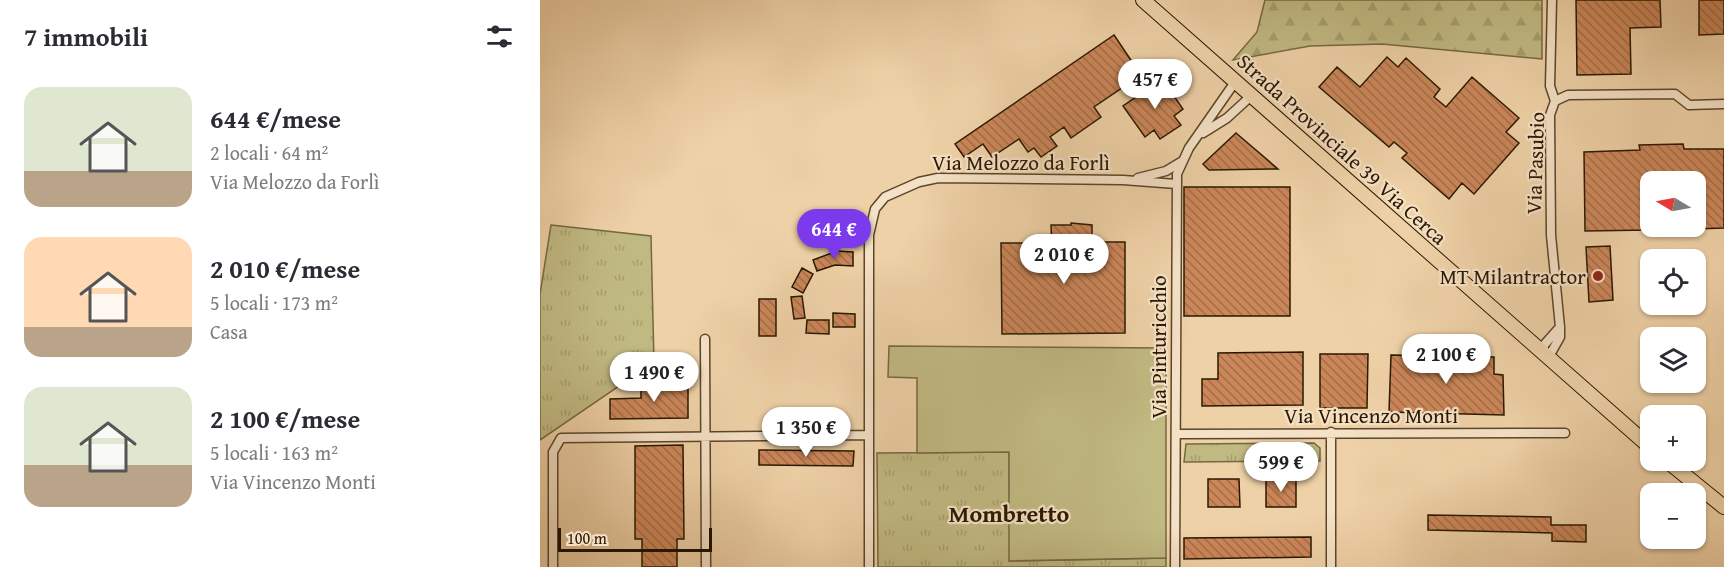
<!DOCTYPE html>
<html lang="it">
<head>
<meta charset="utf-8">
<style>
	:root { --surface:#fff; --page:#f7f7f7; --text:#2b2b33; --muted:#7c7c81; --accent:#7c3aed }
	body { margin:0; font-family:"Gentium Book Plus",serif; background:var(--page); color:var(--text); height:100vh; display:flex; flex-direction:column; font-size:22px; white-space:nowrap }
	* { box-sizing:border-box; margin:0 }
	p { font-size:20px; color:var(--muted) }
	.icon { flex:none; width:33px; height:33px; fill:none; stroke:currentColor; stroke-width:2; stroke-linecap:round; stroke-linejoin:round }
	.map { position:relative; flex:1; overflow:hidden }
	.sheet { display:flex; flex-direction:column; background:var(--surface); width:540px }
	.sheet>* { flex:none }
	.needle { width:39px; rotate:280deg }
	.buttons { position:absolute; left:1100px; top:171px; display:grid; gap:12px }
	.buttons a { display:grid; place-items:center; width:66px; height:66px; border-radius:12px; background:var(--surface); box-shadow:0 2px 4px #0004; font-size:30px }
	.scale { position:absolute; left:18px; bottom:15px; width:154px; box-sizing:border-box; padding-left:6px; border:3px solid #2a1801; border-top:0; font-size:16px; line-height:21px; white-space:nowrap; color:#2a1801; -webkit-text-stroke:4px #f5e1c6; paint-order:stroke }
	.price { position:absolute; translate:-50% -51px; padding:0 14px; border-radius:21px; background:#fff; color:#222; font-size:20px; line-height:39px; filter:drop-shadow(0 2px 3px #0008) }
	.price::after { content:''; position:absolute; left:50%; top:36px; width:18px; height:14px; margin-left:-9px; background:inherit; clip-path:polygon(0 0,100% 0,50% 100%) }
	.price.selected { background:var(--accent); color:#fff }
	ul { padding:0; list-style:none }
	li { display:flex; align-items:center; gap:18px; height:150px; padding:0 24px }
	li span { display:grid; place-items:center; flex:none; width:168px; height:120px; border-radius:18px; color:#555 }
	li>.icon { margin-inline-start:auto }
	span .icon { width:72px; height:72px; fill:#fffc; stroke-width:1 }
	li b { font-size:26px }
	h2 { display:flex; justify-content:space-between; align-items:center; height:72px; padding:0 24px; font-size:26px }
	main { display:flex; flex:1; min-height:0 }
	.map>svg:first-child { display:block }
</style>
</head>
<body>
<main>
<section class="sheet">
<h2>7 immobili<svg class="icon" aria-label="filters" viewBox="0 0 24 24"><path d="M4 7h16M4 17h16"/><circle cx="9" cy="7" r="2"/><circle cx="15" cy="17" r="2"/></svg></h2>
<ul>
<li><span style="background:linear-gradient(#dfe7d0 70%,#b9a48a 0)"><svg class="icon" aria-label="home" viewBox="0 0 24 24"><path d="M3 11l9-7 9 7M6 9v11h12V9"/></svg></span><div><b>644 €/mese</b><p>2 locali · 64 m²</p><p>Via Melozzo da Forlì</p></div></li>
<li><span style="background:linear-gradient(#ffd9b3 75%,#b9a48a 0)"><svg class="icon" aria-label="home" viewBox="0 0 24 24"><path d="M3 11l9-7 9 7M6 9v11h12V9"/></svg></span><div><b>2 010 €/mese</b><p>5 locali · 173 m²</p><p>Casa</p></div></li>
<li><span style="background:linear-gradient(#dfe7d0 65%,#b9a48a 0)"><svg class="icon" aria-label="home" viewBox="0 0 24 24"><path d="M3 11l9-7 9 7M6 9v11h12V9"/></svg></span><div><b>2 100 €/mese</b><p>5 locali · 163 m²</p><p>Via Vincenzo Monti</p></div></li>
</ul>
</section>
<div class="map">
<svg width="1184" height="567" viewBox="0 0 1184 567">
	<defs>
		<pattern id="grass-tufts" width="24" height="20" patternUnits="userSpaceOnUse" patternTransform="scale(1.5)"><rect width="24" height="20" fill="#c1b982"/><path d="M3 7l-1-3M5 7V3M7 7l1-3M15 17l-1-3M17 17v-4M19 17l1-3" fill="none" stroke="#a69e6e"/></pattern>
		<pattern id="forest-firs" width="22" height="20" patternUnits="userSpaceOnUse" patternTransform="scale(1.5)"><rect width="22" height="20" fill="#c1b982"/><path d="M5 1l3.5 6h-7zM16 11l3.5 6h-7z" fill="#a69e6e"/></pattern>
		<pattern id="building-back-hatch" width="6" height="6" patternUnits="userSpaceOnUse" patternTransform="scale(1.5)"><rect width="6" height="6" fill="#cb8659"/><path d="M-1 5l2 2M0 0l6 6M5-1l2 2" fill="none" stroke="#a56d47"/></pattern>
	</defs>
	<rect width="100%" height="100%" fill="#efd1a7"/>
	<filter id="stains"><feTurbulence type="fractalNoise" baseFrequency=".00333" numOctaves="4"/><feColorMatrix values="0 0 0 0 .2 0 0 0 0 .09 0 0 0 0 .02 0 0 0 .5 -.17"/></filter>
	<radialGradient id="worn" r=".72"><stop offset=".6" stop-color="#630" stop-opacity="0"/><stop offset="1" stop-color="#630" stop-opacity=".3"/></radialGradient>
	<path fill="url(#grass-tufts)" stroke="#766842" stroke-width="1.5" d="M 11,225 L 111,236 L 114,362 L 0,440 L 0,294 Z
		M 774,443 L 780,448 L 780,461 L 644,462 L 646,444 Z
		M 469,452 L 470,561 L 626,558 L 626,567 L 338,567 L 337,453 Z"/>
	<path fill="url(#forest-firs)" stroke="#766842" stroke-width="1.5" d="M 725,0 L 1002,0 L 1002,59 L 842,44 L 770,46 L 693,60 L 717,32 Z"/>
	<path fill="#c1b982" stroke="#766842" stroke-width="1.5" d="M 349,346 L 626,348 L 626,558 L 469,561 L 469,452 L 377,453 L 377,378 L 348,377 Z"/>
	<path fill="url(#building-back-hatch)" stroke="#2a1801" stroke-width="1.5" d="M 1036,0 L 1120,0 L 1121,27 L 1090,28 L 1091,74 L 1037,75 Z
		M 1159,0 L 1184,0 L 1184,34 L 1159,35 Z
		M 574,35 L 601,75 L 554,107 L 561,117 L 531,138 L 524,127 L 510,137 L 517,146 L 501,157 L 494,148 L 488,152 L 479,139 L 452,157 L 443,144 L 424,157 L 415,144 Z
		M 847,57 L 858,67 L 866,58 L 900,89 L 894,97 L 906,107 L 932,77 L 979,118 L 966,132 L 979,143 L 934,194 L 922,183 L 909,199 L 862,158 L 867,153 L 854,142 L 849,147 L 779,87 L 797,67 L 820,87 Z
		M 622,79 L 643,109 L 634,116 L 641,125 L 620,139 L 614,130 L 605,137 L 583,106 Z
		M 696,133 L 738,169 L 669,170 L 663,164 Z
		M 1143,144 L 1144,149 L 1184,149 L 1184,228 L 1155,229 L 1155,182 L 1110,182 L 1110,230 L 1045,231 L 1044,152 L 1100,150 L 1099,145 Z
		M 644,187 L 750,187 L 750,316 L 644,316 Z
		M 531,223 L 552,225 L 552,242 L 585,242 L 585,333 L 462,334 L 461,243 L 494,243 L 495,252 L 512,252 L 511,225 L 531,225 Z
		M 1070,246 L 1073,300 L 1049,302 L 1046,247 Z
		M 297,251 L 313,252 L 313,266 L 295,265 L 277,271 L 273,260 Z
		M 262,268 L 273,274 L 263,293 L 252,287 Z
		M 262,296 L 265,318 L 254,319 L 251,297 Z
		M 219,299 L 236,299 L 236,336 L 219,336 Z
		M 293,313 L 315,314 L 315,327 L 293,327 Z
		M 267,320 L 289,320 L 289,334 L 266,333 Z
		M 763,352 L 763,405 L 662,406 L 662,379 L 678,379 L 678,353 Z
		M 780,354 L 828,354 L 827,408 L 780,408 Z
		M 851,355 L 954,357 L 954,374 L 963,375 L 964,415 L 849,412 Z
		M 101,384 L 148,384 L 148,418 L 70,419 L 70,399 L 101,398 Z
		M 143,445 L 144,539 L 137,539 L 137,567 L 102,567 L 102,539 L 95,539 L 95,446 Z
		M 219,450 L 314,451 L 313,466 L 219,465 Z
		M 668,479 L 699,479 L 700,507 L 668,507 Z
		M 726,479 L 756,479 L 756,507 L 726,507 Z
		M 888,515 L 1011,517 L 1011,525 L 1046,525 L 1046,542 L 1012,541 L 1012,533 L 888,530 Z
		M 771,537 L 771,557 L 644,559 L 644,538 Z"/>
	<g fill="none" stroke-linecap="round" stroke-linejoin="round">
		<defs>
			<path id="street" d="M 1012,0 L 1010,86 L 1015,101
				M 663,133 L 687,118 L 711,96
				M 598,178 L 626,171 L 641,162
				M 1020,327 L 1004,345 L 1003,355 L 1011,353 L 1020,337 L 1020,327 L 1011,235 L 1010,115 L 1015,101 L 1028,95 L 1135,94 L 1149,105 L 1184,104
				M 165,339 L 166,567
				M 791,432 L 791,567
				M 637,434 L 1025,433
				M 13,567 L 13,452 L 21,438 L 329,435
				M 329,567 L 329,235 L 335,209 L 345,197 L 379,182 L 398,178 L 583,180 L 636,184
				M 635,567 L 637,174 L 649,148 L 695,82"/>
			<path id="primary" d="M 603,0 L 1110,447
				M 1126,460 L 1184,507"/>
		</defs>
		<use href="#street" stroke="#5b462a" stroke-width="11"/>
		<use href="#primary" stroke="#2a1801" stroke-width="16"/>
		<use href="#street" stroke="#f5e1c6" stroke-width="8"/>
		<use href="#primary" stroke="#efd1a7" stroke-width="14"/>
	</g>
	<circle fill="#8f2418" stroke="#f5e1c6" stroke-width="2" cx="1058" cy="276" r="6"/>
	<g text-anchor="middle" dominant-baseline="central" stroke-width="4.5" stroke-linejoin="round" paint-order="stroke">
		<g font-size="21" fill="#2a1801" stroke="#f5e1c6">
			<text transform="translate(802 149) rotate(42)">Strada Provinciale 39 Via Cerca</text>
			<text x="481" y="162">Via Melozzo da Forlì</text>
			<text transform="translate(995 163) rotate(-88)">Via Pasubio</text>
			<text transform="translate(618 347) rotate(-90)">Via Pinturicchio</text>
			<text x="831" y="415">Via Vincenzo Monti</text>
		</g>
		<g font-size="21" fill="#2a1801" stroke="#f5e1c6" text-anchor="end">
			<text x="1046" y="276">MT Milantractor</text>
		</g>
		<g font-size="24" font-weight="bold" fill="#2a1801" stroke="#f5e1c6">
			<text x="469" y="513">Mombretto</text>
		</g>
	</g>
	<rect width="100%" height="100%" filter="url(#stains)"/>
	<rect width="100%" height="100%" fill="url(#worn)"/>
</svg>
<div class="buttons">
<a><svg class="needle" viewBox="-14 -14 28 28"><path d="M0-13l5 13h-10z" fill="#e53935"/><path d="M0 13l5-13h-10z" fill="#7c7c81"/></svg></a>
<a><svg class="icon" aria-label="locate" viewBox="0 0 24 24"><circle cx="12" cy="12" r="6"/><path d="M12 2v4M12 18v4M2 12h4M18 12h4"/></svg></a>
<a><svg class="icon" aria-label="layers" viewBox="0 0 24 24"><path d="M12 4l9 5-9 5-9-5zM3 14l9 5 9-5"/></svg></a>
<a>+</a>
<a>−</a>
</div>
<div class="scale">100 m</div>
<b class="price" style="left:615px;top:110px">457 €</b>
<b class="price selected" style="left:294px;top:260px">644 €</b>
<b class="price" style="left:524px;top:285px">2 010 €</b>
<b class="price" style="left:906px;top:385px">2 100 €</b>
<b class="price" style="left:114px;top:403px">1 490 €</b>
<b class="price" style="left:266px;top:458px">1 350 €</b>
<b class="price" style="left:741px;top:493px">599 €</b>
</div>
</main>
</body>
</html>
